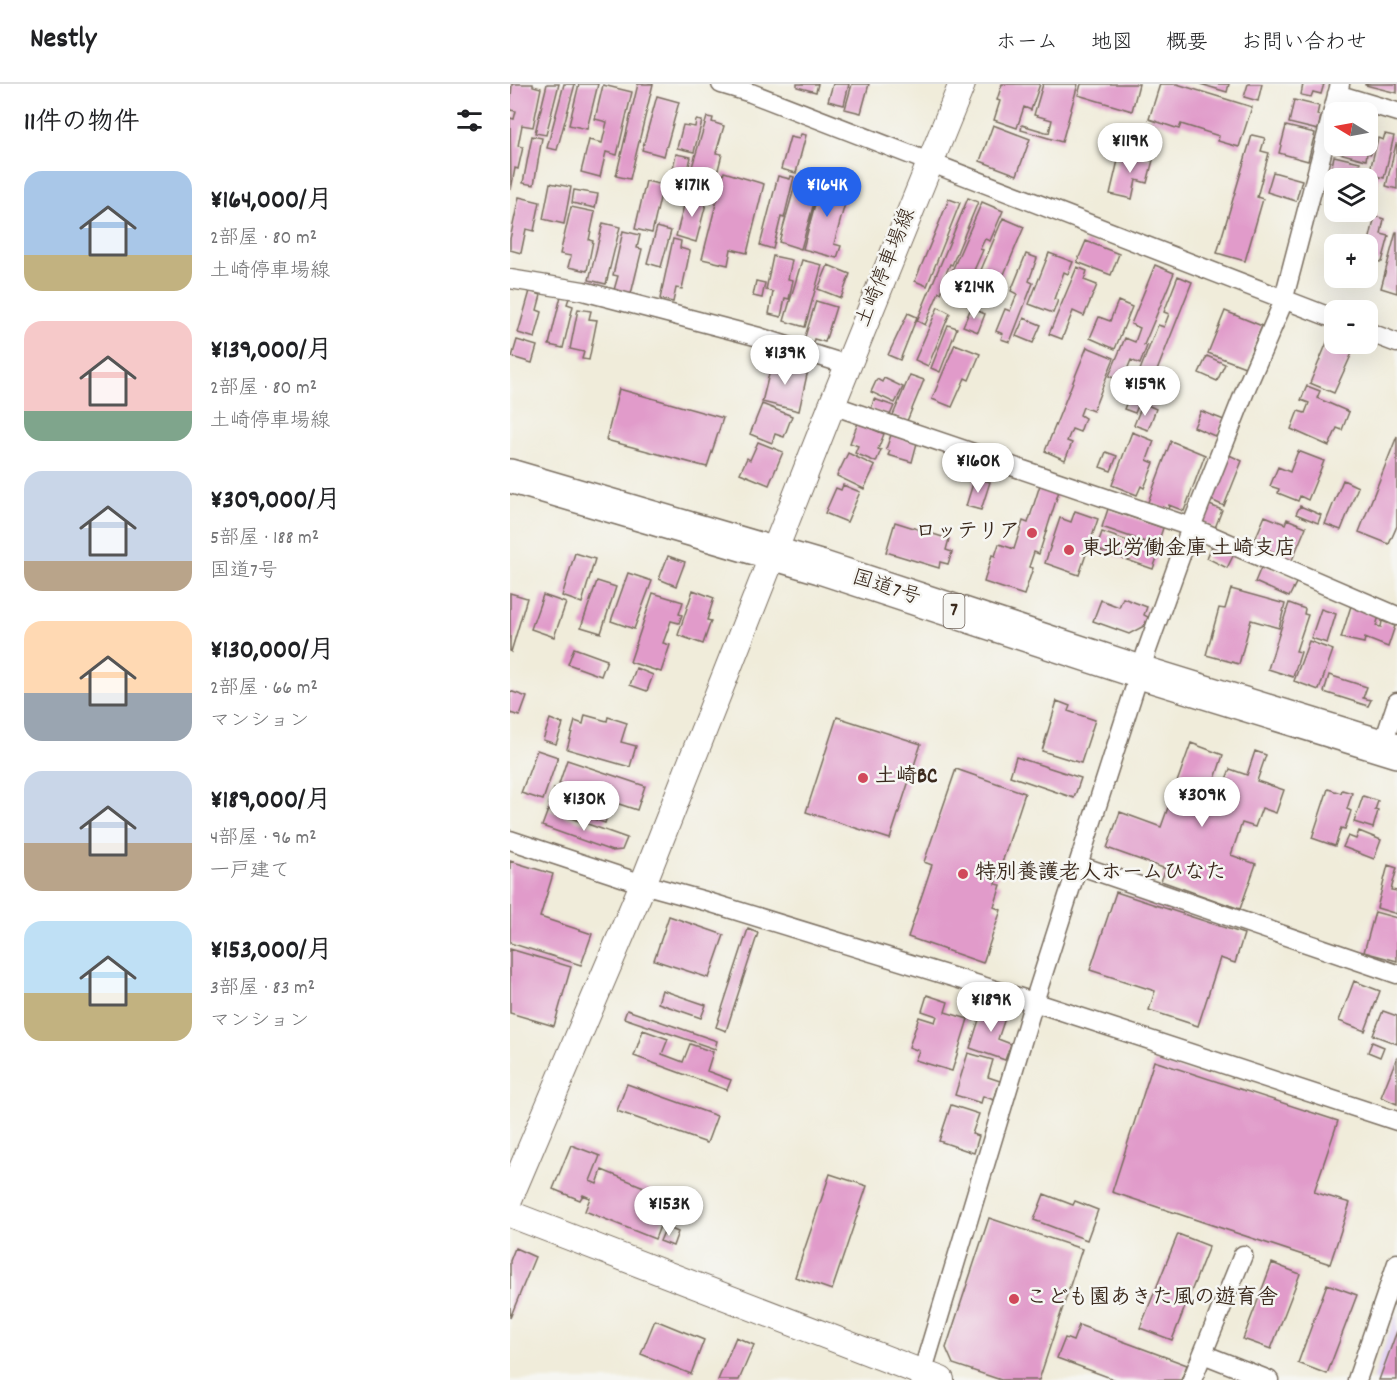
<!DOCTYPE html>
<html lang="ja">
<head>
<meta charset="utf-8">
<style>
	:root { --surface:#fff; --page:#f6f6f6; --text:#202124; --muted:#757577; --line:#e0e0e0; --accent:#2563eb }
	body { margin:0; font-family:Dekko,"Klee One",sans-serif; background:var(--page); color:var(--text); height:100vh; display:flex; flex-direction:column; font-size:22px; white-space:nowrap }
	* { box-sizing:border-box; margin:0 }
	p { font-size:20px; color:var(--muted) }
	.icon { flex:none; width:33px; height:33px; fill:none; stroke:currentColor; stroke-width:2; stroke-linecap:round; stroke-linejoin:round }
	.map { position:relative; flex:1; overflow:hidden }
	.drawer { display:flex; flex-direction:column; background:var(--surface); width:510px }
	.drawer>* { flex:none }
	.needle { width:39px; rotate:280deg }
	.buttons { position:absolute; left:814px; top:18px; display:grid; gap:12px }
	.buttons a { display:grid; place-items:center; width:54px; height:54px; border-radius:12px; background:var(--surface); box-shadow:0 6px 24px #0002; font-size:30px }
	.price { position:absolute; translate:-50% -51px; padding:0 14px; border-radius:21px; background:#fff; color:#222; font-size:20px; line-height:39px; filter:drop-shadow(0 2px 3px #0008) }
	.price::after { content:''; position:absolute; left:50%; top:36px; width:18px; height:14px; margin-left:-9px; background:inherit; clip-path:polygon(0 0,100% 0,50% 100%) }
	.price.on { background:var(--accent); color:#fff }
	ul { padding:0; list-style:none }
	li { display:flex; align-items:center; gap:18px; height:150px; padding:0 24px }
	li span { display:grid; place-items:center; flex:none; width:168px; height:120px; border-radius:18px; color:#555 }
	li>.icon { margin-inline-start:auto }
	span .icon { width:72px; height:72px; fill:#fffc; stroke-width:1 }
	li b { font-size:26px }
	h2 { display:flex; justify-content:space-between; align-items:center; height:72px; padding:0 24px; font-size:26px }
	header { display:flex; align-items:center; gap:36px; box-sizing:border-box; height:84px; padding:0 30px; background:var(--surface); border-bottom:2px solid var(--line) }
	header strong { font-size:28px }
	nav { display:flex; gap:33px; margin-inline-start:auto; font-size:21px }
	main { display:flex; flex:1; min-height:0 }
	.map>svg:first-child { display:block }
</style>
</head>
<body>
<header>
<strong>Nestly</strong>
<nav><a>ホーム</a><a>地図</a><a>概要</a><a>お問い合わせ</a></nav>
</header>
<main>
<section class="drawer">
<h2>11件の物件<svg class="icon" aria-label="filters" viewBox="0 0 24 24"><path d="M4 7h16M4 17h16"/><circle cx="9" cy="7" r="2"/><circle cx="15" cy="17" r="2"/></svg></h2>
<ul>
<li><span style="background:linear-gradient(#a9c7e8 70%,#c2b280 0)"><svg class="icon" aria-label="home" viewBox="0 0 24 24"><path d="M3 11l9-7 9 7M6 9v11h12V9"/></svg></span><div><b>¥164,000/月</b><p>2部屋 · 80 m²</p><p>土崎停車場線</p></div></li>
<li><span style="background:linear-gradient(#f6c9c9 75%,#7fa58c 0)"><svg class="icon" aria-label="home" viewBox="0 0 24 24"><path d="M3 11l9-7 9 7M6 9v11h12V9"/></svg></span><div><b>¥139,000/月</b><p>2部屋 · 80 m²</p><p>土崎停車場線</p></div></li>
<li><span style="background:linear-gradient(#c9d6e8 75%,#b9a48a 0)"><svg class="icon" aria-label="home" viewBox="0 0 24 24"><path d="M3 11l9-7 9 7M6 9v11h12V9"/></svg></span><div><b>¥309,000/月</b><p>5部屋 · 188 m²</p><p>国道7号</p></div></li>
<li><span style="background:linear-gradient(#ffd9b3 60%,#9aa5b1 0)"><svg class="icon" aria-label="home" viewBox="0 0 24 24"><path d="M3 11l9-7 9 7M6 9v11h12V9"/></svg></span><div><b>¥130,000/月</b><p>2部屋 · 66 m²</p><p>マンション</p></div></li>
<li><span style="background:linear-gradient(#c9d6e8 60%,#b9a48a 0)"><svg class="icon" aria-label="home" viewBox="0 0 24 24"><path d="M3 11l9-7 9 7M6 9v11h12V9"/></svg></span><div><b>¥189,000/月</b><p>4部屋 · 96 m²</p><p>一戸建て</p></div></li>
<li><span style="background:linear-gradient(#bfe0f5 60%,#c2b280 0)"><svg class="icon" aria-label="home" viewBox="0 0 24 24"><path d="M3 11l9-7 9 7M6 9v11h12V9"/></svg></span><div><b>¥153,000/月</b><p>3部屋 · 83 m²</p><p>マンション</p></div></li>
</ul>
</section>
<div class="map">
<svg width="887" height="1296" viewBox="0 0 887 1296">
	<rect width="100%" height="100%" fill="#f6f6f2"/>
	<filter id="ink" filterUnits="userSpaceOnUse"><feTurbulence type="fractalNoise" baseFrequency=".0167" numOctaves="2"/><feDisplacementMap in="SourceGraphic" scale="12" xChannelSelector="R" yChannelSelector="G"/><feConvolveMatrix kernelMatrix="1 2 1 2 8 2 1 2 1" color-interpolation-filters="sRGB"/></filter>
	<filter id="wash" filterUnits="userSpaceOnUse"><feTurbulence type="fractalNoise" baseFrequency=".008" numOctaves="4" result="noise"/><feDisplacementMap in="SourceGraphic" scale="24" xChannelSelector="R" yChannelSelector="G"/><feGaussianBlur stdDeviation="1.35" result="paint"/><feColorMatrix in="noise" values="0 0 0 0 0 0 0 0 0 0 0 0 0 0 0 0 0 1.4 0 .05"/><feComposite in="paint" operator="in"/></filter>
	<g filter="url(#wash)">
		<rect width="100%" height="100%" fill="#f0ecda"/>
		<path fill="#e2d4f3" d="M 887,1227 L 887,1296 L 863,1296 Z"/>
		<g id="blocks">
			<path fill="#e19bca" d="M 2,0 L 23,0 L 23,2 L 31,4 L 23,43 L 12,41 L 8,62 L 13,63 L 8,85 L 5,84 L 1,106 L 0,34 L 4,35 L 6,27 L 0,26 Z
				M 37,0 L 49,0 L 36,51 L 25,49 Z
				M 54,0 L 65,0 L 47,66 L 37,64 Z
				M 69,0 L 88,0 L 77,45 L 59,41 Z
				M 128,0 L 143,0 L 120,95 L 106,92 Z
				M 287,0 L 308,0 L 306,8 L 287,3 Z
				M 323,0 L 339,0 L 334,21 L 318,17 Z
				M 342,0 L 359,0 L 351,29 L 335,25 Z
				M 492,0 L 530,0 L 521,26 L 514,23 L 507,44 L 484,36 L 490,17 L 487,16 Z
				M 533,0 L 568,0 L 552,58 L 511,46 L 512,41 L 539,49 L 542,36 L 524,31 Z
				M 571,0 L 629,0 L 622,27 L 568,11 Z
				M 650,0 L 667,0 L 742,23 L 729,63 L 708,57 L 709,52 L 671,40 L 669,45 L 639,35 Z
				M 690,0 L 719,0 L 717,8 Z
				M 738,0 L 752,0 L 748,17 L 734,13 Z
				M 793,0 L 814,0 L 811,10 L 803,8 L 801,13 L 791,11 Z
				M 855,0 L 887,0 L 887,9 L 855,1 Z
				M 93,1 L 122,8 L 107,71 L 96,68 L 90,93 L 71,88 L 79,56 L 92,59 L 97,38 L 85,35 Z
				M 147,12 L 169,18 L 154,72 L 132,66 Z
				M 784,16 L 809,22 L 807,31 L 811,32 L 808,46 L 779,39 Z
				M 197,33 L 203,34 L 202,38 L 214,42 L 206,69 L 212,70 L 208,86 L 202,85 L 194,112 L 175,106 Z
				M 186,36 L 192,37 L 184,68 L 167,64 L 173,41 L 185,43 Z
				M 483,41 L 520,55 L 507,91 L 470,77 Z
				M 776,42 L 805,49 L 798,77 L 769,69 Z
				M 291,50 L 296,51 L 286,89 L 271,85 L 280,53 L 289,55 Z
				M 875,50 L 884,52 L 874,94 L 859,90 L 868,54 L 873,56 Z
				M 742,51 L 755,54 L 751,67 L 759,69 L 747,113 L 753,115 L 735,177 L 707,169 Z
				M 22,52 L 32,54 L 24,101 L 13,99 Z
				M 858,54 L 865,56 L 861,70 L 857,69 L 856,76 L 825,68 L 826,62 L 858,62 Z
				M 615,57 L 626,59 L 624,68 L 613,65 Z
				M 886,60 L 887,60 L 887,105 L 876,102 Z
				M 610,68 L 643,76 L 637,99 L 626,96 L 622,115 L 600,110 Z
				M 166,70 L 181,73 L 170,121 L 160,119 L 165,94 L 161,93 Z
				M 824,72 L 850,78 L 846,94 L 820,92 Z
				M 214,88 L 254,100 L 237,169 L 221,165 L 218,181 L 192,175 Z
				M 763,88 L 792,96 L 786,117 L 757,108 Z
				M 268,92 L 280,95 L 281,92 L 284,93 L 274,134 L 271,133 L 263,165 L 250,161 Z
				M 856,92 L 869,94 L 867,106 L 858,104 L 858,94 L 855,94 Z
				M 312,94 L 340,101 L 324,160 L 331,162 L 327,174 L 293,165 Z
				M 136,97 L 153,101 L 142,149 L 125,145 Z
				M 40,99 L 61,103 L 54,140 L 33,135 Z
				M 285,101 L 307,108 L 291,165 L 269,158 Z
				M 64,106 L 88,110 L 85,124 L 62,119 Z
				M 177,110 L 197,116 L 186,158 L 166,152 Z
				M 9,113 L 30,118 L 24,147 L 16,145 L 11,169 L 0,166 L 0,155 Z
				M 458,114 L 468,118 L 442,181 L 440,180 L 435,192 L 437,193 L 431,209 L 429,208 L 415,241 L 407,237 Z
				M 439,115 L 450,119 L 417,202 L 405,197 Z
				M 472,118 L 493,127 L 480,157 L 475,155 L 470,165 L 473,166 L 462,191 L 468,194 L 463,204 L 438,196 Z
				M 61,123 L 85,128 L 79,156 L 83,157 L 77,187 L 58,183 L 61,172 L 50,170 Z
				M 865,132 L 874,135 L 871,150 L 879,152 L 872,178 L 858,177 L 858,162 Z
				M 493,134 L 514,143 L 492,195 L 471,186 Z
				M 93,139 L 110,143 L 96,200 L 79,196 Z
				M 147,143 L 161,147 L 151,183 L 137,179 Z
				M 113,147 L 130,151 L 127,164 L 132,165 L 121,210 L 104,206 L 108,192 L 103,191 Z
				M 886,148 L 887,148 L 887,209 L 871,204 Z
				M 163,155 L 171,157 L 170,164 L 180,167 L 172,205 L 166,204 L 163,218 L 150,215 Z
				M 576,157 L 609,170 L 601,191 L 567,178 Z
				M 539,169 L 563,178 L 558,190 L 554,188 L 544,215 L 548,216 L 543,229 L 519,220 Z
				M 516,170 L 527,174 L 519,197 L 523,199 L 500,258 L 491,255 L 493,250 L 486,247 L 495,225 L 500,227 L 507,210 L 501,207 Z
				M 263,172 L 282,176 L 278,195 L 283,196 L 279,215 L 275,214 L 271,233 L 259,230 L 263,208 L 256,206 Z
				M 292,176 L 312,181 L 295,243 L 274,237 Z
				M 318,181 L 340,190 L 331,214 L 308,205 Z
				M 645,181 L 664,189 L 634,261 L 637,262 L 630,280 L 621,276 L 612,298 L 599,292 L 615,254 L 625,258 L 630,244 L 621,240 Z
				M 567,183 L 577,187 L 574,196 L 587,201 L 574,232 L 563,227 L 552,255 L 539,250 Z
				M 668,192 L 682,198 L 637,312 L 622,306 L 648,241 L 654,243 L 659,230 L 654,228 Z
				M 246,197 L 255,199 L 252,214 L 243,212 Z
				M 20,207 L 31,211 L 27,226 L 32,228 L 25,254 L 8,249 Z
				M 51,212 L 59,214 L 57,220 L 63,222 L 53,264 L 39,261 Z
				M 306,217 L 326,223 L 315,258 L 304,255 L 303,259 L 294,256 Z
				M 608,217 L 622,223 L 605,265 L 580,254 L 589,233 L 600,237 Z
				M 428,223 L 440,229 L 418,282 L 405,276 Z
				M 461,224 L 475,230 L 468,248 L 453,242 Z
				M 68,225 L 81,227 L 79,235 L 87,236 L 79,276 L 72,275 L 74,268 L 60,265 Z
				M 715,227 L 752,242 L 735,283 L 698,269 Z
				M 398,229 L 407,233 L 390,276 L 378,271 Z
				M 514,234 L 531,241 L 523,259 L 506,252 Z
				M 438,241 L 447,244 L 430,288 L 421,284 Z
				M 7,256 L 27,262 L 22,279 L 2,273 Z
				M 818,256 L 843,267 L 824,309 L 800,299 Z
				M 445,260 L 470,270 L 459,296 L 455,294 L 442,323 L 422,315 Z
				M 577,263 L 604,274 L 583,327 L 573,323 L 570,331 L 575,334 L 570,348 L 562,345 L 557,357 L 562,359 L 555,376 L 535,367 Z
				M 697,272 L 715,280 L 707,297 L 689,289 Z
				M 262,278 L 298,286 L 289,327 L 252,318 Z
				M 400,291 L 414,296 L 397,337 L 383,331 Z
				M 374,294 L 393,303 L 385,319 L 361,308 L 367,295 L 372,298 Z
				M 797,302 L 810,307 L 807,314 L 839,328 L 832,346 L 827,344 L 819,362 L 781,345 L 788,327 L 795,329 L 799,319 L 791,316 Z
				M 109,305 L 213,334 L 197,383 L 96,356 Z
				M 619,313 L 630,317 L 625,329 L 614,325 Z
				M 364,315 L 384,322 L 380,331 L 361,326 Z
				M 633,319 L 646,325 L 638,346 L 624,341 Z
				M 252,320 L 282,332 L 274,353 L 265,350 L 262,359 L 240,350 Z
				M 691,327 L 714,336 L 707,353 L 684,343 Z
				M 348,339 L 374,350 L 368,365 L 371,366 L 366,378 L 345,369 L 348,362 L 340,359 Z
				M 622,348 L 644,357 L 637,376 L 644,379 L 634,404 L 631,402 L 627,411 L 602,401 Z
				M 381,351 L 407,359 L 402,378 L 378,371 L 380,367 L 376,365 Z
				M 887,352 L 887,442 L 879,460 L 849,448 Z
				M 661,357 L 695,371 L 674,427 L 659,421 L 658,426 L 638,418 Z
				M 248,358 L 273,368 L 259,401 L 230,389 L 237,374 L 240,376 Z
				M 788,367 L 814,377 L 798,416 L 790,412 L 788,417 L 768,409 L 769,405 L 760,402 L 768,383 L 780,388 Z
				M 596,368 L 607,372 L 601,387 L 590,383 Z
				M 338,369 L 365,382 L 354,405 L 327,392 Z
				M 717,370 L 732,377 L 714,422 L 699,415 Z
				M 465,393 L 480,398 L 471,426 L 456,422 Z
				M 833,396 L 848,403 L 831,446 L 815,440 Z
				M 333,401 L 350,408 L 337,438 L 315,429 L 326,404 L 331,406 Z
				M 530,401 L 549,407 L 529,470 L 524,468 L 519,483 L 523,484 L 514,511 L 474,498 L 482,471 L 485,472 L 489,460 L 504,465 L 513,437 L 518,439 Z
				M 697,420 L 712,426 L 705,444 L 690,437 Z
				M 790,422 L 811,431 L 808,439 L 786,430 Z
				M 598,425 L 653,444 L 647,462 L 592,443 Z
				M 565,427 L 588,435 L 569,491 L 535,479 L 550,434 L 561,438 Z
				M 755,432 L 775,440 L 777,435 L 796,443 L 782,476 L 743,460 Z
				M 385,438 L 439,455 L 436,466 L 442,468 L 438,480 L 430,478 L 429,484 L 376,468 Z
				M 592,448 L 649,468 L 643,485 L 586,465 Z
				M 703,460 L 724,470 L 717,484 L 697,474 Z
				M 65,469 L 85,475 L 72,519 L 52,512 Z
				M 158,472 L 175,478 L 166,502 L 149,495 Z
				M 752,481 L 787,497 L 779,513 L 745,498 Z
				M 118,489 L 142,497 L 124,545 L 101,537 Z
				M 87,497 L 106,503 L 91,549 L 71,543 Z
				M 721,505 L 775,520 L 769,544 L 741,536 L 729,580 L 696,571 L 709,524 L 715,525 Z
				M 183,506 L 204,514 L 197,536 L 201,537 L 193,560 L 168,551 Z
				M 0,509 L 17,514 L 1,568 L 0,567 Z
				M 143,509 L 173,518 L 169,530 L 172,531 L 169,539 L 161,537 L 153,559 L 160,561 L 151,588 L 120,578 Z
				M 33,511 L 56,519 L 44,553 L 21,545 Z
				M 613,514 L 637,523 L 634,531 L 638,533 L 634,542 L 619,550 L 583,537 L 591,516 L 609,523 Z
				M 779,519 L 795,525 L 794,530 L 798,531 L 786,567 L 791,568 L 783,593 L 758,585 Z
				M 841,522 L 857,526 L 856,529 L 869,532 L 866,542 L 871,543 L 872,537 L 885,542 L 878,563 L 855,554 L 854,559 L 831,554 Z
				M 811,525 L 826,530 L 817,559 L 801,554 Z
				M 799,557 L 823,566 L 809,606 L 784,597 Z
				M 64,564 L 97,576 L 91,592 L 58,580 Z
				M 126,584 L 143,591 L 137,607 L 120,601 Z
				M 819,591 L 857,603 L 853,614 L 861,616 L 858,622 L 814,608 Z
				M 0,607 L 17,613 L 10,632 L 0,629 Z
				M 547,617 L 560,622 L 558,627 L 585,636 L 571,679 L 532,667 Z
				M 75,631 L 97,637 L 98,633 L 117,639 L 111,658 L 126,662 L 120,683 L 57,665 L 65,637 L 73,640 Z
				M 327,633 L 411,660 L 380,755 L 296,728 Z
				M 40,635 L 53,640 L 46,660 L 33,656 Z
				M 681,659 L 713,671 L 705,695 L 715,698 L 720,685 L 737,691 L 745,667 L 756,671 L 747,697 L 774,706 L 766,729 L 752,724 L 745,743 L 732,739 L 721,771 L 746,780 L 730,825 L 651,797 L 656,785 L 597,764 L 610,728 L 651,743 Z
				M 27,666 L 48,673 L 33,716 L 11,709 Z
				M 506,673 L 571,694 L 564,714 L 500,692 Z
				M 57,676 L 135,702 L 127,726 L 49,700 Z
				M 446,685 L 515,709 L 485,800 L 491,801 L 484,823 L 491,826 L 473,879 L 398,853 L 422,781 L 414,778 Z
				M 44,705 L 100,723 L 95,739 L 39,720 Z
				M 818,705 L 831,709 L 832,706 L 842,709 L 837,725 L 841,727 L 835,745 L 831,744 L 825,762 L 802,754 Z
				M 853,712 L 868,717 L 865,726 L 868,727 L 863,744 L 844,738 Z
				M 38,726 L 117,754 L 112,766 L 102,767 L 32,742 Z
				M 849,747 L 871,756 L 864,775 L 833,763 L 838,752 L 846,755 Z
				M 0,777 L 43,790 L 30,833 L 82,850 L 71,881 L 0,859 Z
				M 878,781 L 887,784 L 881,806 L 887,807 L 887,830 L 867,824 Z
				M 606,808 L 734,850 L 725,879 L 710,874 L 688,942 L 639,926 L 645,907 L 580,886 Z
				M 865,828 L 887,834 L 887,877 L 854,868 Z
				M 159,832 L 214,851 L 199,894 L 144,876 Z
				M 238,845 L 248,849 L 216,947 L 206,943 Z
				M 0,865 L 61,883 L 44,942 L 0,929 Z
				M 844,897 L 870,907 L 855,947 L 829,937 Z
				M 152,906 L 196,921 L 191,934 L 148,919 Z
				M 417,911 L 438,918 L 435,928 L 458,935 L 442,987 L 405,976 L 409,967 L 399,963 L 409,933 L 425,938 L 427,932 L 412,927 Z
				M 474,920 L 497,928 L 488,955 L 501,960 L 495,976 L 460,964 Z
				M 117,926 L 207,957 L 205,965 L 114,934 Z
				M 873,927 L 887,932 L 887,960 L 863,951 Z
				M 133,946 L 158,955 L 152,970 L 173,978 L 180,960 L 203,968 L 197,987 L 221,996 L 217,1006 L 124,972 Z
				M 862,958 L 874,963 L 870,973 L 858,968 Z
				M 458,969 L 483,976 L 478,993 L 490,997 L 484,1016 L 473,1012 L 471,1019 L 445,1011 Z
				M 887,973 L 887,1020 L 871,1013 Z
				M 644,977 L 828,1037 L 804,1108 L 840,1119 L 820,1180 L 602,1108 Z
				M 117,1000 L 207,1032 L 197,1059 L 107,1027 Z
				M 441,1021 L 469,1030 L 462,1050 L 469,1052 L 464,1069 L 429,1057 Z
				M 61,1061 L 90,1072 L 80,1097 L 87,1100 L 92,1086 L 161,1114 L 145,1155 L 75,1127 L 80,1114 L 73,1111 L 70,1116 L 43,1105 Z
				M 320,1090 L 357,1102 L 322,1206 L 285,1193 Z
				M 534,1110 L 563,1121 L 565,1117 L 588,1126 L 577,1156 L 524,1136 Z
				M 479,1134 L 572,1165 L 529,1296 L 491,1296 L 443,1280 L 436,1264 Z
				M 156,1143 L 168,1148 L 163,1162 L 150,1157 Z
				M 668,1150 L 699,1162 L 662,1256 L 630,1244 Z
				M 5,1164 L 25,1173 L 0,1234 L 0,1177 Z
				M 762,1179 L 790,1190 L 761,1265 L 733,1255 Z
				M 817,1200 L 847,1211 L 817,1290 L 788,1279 Z
				M 145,1236 L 194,1256 L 181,1290 L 131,1270 Z
				M 569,1241 L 677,1281 L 671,1296 L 606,1296 L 547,1274 L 555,1254 L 563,1257 Z
				M 887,1247 L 887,1296 L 869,1296 Z
				M 226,1253 L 244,1261 L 229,1296 L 208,1296 Z"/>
		</g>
	</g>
	<g filter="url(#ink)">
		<use href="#blocks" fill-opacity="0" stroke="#7a6e60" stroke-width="1.5"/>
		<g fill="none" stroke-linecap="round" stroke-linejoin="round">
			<defs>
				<path id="street" d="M 211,0 L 241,9 L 825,235
					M 827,10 L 887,28
					M 0,195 L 73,207 L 249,253 L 338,281
					M 858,248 L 887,259
					M 322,321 L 681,443 L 887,532
					M 872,663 L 887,618
					M 0,756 L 133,800 L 195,817 L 524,918 L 887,1037
					M 568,781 L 887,890
					M 693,1270 L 759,1296
					M 410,1296 L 524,918 L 637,566 L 681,443 L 737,302 L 772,221 L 830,0
					M 682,1296 L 733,1171
					M 847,1296 L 887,1179"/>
				<path id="secondary" d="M 0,1113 L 133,800 L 322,321 L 452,0
					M 0,1130 L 431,1296"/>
				<path id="highway" d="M 0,392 L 310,483 L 630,588 L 887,667"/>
			</defs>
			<use href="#street" stroke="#7a6e60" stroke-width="21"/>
			<use href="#secondary" stroke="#7a6e60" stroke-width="28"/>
			<use href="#highway" stroke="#7a6e60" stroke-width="36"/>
			<use href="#street" stroke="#fff" stroke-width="18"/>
			<use href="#secondary" stroke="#fff" stroke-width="26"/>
			<use href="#highway" stroke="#fff" stroke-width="33"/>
		</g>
	</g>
	<g fill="#d1495b" stroke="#f6f6f2" stroke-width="2">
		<circle cx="522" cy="449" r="6"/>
		<circle cx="559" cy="466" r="6"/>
		<circle cx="353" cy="694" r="6"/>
		<circle cx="453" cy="790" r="6"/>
		<circle cx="504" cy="1215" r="6"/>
	</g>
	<g text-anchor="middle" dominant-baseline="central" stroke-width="5" stroke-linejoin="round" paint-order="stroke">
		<rect fill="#f6f6f2" stroke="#73675e" stroke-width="1.5" x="433.5" y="510" width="21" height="34" rx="4.5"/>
		<g font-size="20" font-weight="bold" fill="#3b2a1e">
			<text x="444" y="527">7</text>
		</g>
		<g font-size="21" fill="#3b2a1e" stroke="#f6f6f2">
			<text transform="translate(377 184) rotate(-68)">土崎停車場線</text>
			<text transform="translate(376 505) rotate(18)">国道7号</text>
		</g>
		<g font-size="21" font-weight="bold" fill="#3b2a1e" stroke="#f6f6f2" text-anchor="start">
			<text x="510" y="449" text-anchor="end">ロッテリア</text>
			<text x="571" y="466">東北労働金庫 土崎支店</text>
			<text x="365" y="694">土崎BC</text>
			<text x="465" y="790">特別養護老人ホームひなた</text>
			<text x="516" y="1215">こども園あきた風の遊育舎</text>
		</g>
	</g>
</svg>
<div class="buttons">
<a><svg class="needle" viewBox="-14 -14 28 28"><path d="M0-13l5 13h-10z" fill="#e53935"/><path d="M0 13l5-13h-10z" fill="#757577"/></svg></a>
<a><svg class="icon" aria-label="layers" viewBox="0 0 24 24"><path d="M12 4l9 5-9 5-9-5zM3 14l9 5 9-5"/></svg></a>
<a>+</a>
<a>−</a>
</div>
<b class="price" style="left:620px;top:90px">¥119K</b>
<b class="price" style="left:182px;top:134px">¥171K</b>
<b class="price on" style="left:317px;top:134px">¥164K</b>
<b class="price" style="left:464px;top:236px">¥214K</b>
<b class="price" style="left:275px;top:302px">¥139K</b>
<b class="price" style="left:635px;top:333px">¥159K</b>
<b class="price" style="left:468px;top:410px">¥160K</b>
<b class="price" style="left:692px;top:744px">¥309K</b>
<b class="price" style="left:74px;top:748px">¥130K</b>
<b class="price" style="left:481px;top:949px">¥189K</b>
<b class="price" style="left:159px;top:1153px">¥153K</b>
</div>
</main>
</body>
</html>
